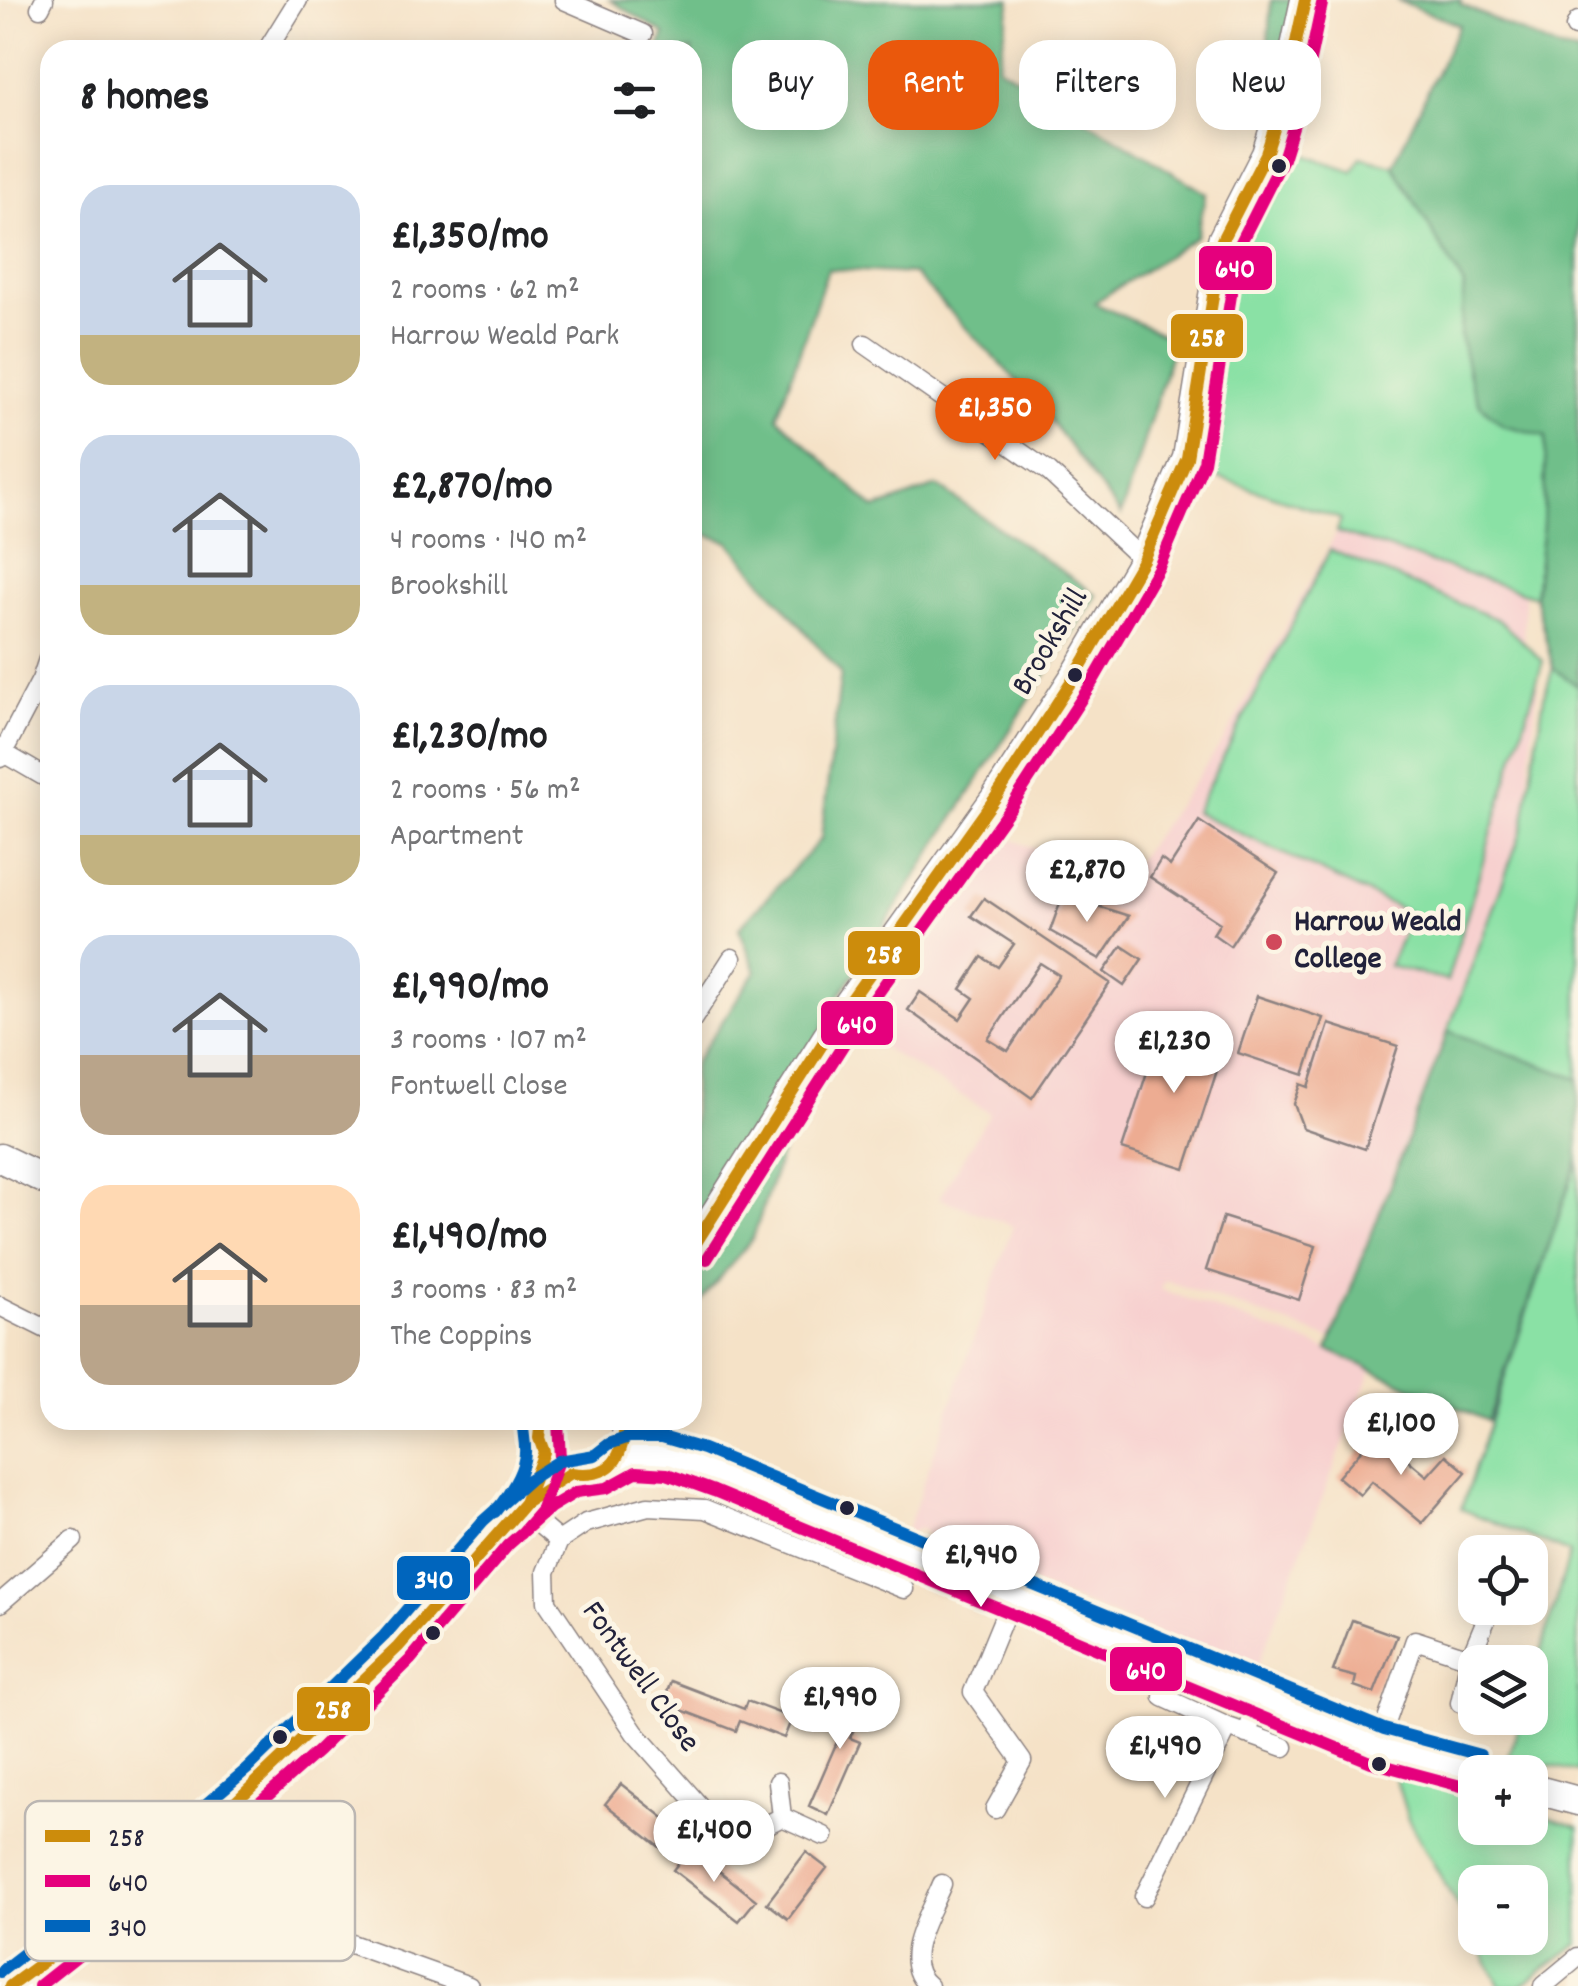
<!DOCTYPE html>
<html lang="en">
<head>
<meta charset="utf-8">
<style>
	:root { --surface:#fff; --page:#f2f2f2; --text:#202124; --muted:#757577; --accent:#ea580c }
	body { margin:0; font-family:Dekko,sans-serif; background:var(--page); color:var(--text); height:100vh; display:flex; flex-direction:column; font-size:38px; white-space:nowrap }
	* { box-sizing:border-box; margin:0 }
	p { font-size:32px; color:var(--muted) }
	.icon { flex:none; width:55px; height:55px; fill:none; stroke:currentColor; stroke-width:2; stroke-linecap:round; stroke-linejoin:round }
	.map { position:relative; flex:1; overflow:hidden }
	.side { position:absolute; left:40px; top:40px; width:662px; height:1390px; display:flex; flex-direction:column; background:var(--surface); border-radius:30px; box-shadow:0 5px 25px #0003 }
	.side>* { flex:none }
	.hud { position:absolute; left:732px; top:40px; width:695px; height:90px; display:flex; gap:20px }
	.tools { position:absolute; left:1458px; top:1535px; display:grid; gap:20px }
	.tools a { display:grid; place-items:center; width:90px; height:90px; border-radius:20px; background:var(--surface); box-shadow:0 5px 25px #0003; font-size:50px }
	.price { position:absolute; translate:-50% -85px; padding:0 22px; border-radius:35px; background:#fff; color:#222; font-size:32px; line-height:65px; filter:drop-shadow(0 2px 5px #0008) }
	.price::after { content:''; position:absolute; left:50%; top:60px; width:30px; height:22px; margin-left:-15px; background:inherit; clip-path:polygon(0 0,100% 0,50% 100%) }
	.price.selected { background:var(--accent); color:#fff }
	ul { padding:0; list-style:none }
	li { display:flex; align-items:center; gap:30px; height:250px; padding:0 40px }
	li span { display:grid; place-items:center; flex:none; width:280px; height:200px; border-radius:30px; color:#555 }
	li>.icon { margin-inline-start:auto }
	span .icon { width:120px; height:120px; fill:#fffc; stroke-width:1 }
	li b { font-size:42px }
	h2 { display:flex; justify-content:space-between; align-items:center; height:120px; padding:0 40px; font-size:42px }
	.chip { padding:0 35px; border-radius:30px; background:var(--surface); box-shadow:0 5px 25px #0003; font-size:35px; line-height:90px }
	.chip.selected { background:var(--accent); color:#fff }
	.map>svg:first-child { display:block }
</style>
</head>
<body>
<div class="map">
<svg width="1578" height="1986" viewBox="0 0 1578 1986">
	<rect width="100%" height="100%" fill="#fcf5e5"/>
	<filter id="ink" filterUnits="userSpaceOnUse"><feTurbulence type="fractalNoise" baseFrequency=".01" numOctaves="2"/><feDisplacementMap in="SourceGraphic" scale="20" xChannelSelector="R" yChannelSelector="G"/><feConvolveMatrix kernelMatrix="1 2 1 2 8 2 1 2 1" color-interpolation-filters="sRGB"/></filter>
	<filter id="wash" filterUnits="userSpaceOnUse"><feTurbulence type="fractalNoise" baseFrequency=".0048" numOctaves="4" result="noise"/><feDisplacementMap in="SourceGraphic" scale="40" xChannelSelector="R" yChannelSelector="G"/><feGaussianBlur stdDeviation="2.25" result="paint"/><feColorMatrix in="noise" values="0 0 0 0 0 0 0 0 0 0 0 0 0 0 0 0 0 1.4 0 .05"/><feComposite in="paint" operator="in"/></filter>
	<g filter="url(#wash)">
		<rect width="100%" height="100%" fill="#f5e2c7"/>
		<path fill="#f7d0cf" d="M 1337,532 L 1525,594 L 1523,647 L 1540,666 L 1523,827 L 1330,1339 L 1165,1280 L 1160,1289 L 1328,1350 L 1372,1369 L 1255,1672 L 937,1546 L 921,1528 L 906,1534 L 1013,1226 L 939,1198 L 990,1113 L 859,1033 L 993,832 L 1121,883 L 1224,740 Z"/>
		<path fill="#8ae1a5" stroke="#568270" stroke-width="2.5" d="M 1290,150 L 1353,171 L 1361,157 L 1393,165 L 1464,285 L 1460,337 L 1503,425 L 1546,436 L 1543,526 L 1535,596 L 1337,532 L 1341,519 L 1202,472 L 1211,409 L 1215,328 L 1224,287 L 1248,228 Z
			M 1330,550 L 1499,620 L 1543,661 L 1447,981 L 1389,966 L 1412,914 L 1195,812 Z
			M 1553,668 L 1578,686 L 1578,1079 L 1448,1031 L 1523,827 L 1544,697 Z
			M 1578,1159 L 1578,1772 L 1509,1757 L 1521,1718 L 1530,1718 L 1530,1687 L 1570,1553 L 1461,1509 Z
			M 1391,1763 L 1475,1792 L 1475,1828 L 1530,1828 L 1530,1811 L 1578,1827 L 1578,1944 L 1520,1986 L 1500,1986 L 1475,1938 L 1530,1938 L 1530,1882 L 1475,1882 L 1475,1937 L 1408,1819 Z"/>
		<path fill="#6fbf8a" stroke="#487062" stroke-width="2.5" d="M 610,0 L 1011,0 L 998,66 L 1206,193 L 1196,237 L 1094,303 L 1175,340 L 1121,515 L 1036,401 L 914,274 L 828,269 L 777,417 L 875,509 L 937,486 L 1097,595 L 827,1015 L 753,1238 L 693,1310 L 693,1065 L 756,971 L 739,928 L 821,839 L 841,673 L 729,542 L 693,530 L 692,50 L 658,50 L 665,34 Z
			M 1271,0 L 1312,0 L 1264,101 Z
			M 1397,0 L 1461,0 L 1460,4 L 1560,50 L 1578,53 L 1578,686 L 1553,668 L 1535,596 L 1543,526 L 1546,436 L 1503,425 L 1480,405 L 1471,384 L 1460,336 L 1464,285 L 1393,165 L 1459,25 Z
			M 1448,1031 L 1578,1079 L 1578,1159 L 1488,1421 L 1328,1350 Z"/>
		<g id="blocks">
			<path fill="#edac92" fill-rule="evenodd" d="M 1199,821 L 1278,873 L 1230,946 L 1213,934 L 1220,923 L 1150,877 L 1161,859 L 1170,866 Z
				M 1063,895 L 1129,916 L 1100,959 L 1050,931 Z
				M 984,898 L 1110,983 L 1032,1098 L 908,1010 L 920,992 L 960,1019 L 974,998 L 961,989 L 982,957 L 998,967 L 1014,944 L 971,916 ZM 1040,963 L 1059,975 L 1008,1051 L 988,1039 Z
				M 1122,946 L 1142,959 L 1124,986 L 1104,972 Z
				M 1257,996 L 1323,1018 L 1304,1075 L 1238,1053 Z
				M 1163,1023 L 1226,1043 L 1185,1169 L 1122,1149 Z
				M 1329,1024 L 1398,1046 L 1365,1149 L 1303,1128 L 1294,1104 L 1301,1084 L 1309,1087 Z
				M 1223,1217 L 1316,1246 L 1299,1300 L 1206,1270 Z
				M 1376,1433 L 1427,1476 L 1446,1455 L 1466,1472 L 1422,1523 L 1372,1481 L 1360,1495 L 1338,1477 Z
				M 1352,1620 L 1397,1636 L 1374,1693 L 1354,1686 L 1356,1677 L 1333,1671 Z
				M 671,1681 L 744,1709 L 747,1701 L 792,1718 L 784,1738 L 740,1721 L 736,1731 L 663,1703 Z
				M 850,1687 L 869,1695 L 850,1738 L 860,1742 L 828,1815 L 809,1806 L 840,1735 L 831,1731 Z
				M 621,1784 L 687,1836 L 671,1856 L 605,1804 Z
				M 690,1848 L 756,1900 L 739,1921 L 673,1870 Z
				M 806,1852 L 827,1868 L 788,1919 L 767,1903 Z"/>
		</g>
	</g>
	<g filter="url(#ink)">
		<use href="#blocks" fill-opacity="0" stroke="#8c8281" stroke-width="2.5"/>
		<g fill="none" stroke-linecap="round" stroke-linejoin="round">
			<defs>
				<path id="minor" d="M 564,0 L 643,34
					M 40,8 L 44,0
					M 1575,27 L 1578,21
					M 267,50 L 298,0
					M 865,344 L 1049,472 L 1143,560
					M 0,751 L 50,780
					M 0,758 L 41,680 L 50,653
					M 692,1020 L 732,958
					M 0,1306 L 50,1331
					M 520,1508 L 559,1541
					M 0,1603 L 73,1540
					M 1163,1697 L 1228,1727 L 1284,1747
					M 1460,1703 L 1470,1658 L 1491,1608
					M 1246,1734 L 1262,1696
					M 1378,1746 L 1415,1640 L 1470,1658
					M 778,1782 L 782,1817 L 743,1837 L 718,1827 L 635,1733 L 547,1602 L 546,1572 L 559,1541 L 586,1523 L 648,1506 L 705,1509 L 904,1589
					M 995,1809 L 1022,1761 L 973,1692 L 1013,1595
					M 222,1815 L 329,1936 L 469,1986
					M 782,1817 L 824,1836
					M 1144,1897 L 1228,1727
					M 929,1986 C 897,1961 930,1914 942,1884
					M 1543,1986 L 1578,1957"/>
				<path id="primary" d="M 0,1158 L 50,1182
					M 692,1250 L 846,1007 L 996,797 L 1078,671 L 1143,560 L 1187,458 L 1222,240 L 1266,154 L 1285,94 L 1305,0
					M 541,1420 C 531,1495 641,1488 625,1420
					M 617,1458 L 651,1453 L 687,1463 L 1242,1687 L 1378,1746 L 1476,1772
					M 1530,1788 L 1578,1801
					M 10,1986 L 86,1930 L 222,1815 L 398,1647 L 525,1503 L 571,1473"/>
			</defs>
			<use href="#minor" stroke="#8c8281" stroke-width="21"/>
			<use href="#primary" stroke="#8c8281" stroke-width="31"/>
			<use href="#minor" stroke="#fff" stroke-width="18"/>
			<use href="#primary" stroke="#fff" stroke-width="28"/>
			<defs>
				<path id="bus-1" d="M 692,1249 L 846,1007 L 996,797 L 1078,671 L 1143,560 L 1187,458 L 1222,240 L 1266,154 L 1285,94 L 1305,0
					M 508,1523 L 525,1503 L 544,1452 L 539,1438 L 541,1420
					M 10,1986 L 86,1930 L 222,1815 L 398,1647 L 525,1503 L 571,1473 C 613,1479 624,1457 625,1420"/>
				<path id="bus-2" d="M 707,1259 L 861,1017 L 1011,807 L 1093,681 L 1159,567 L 1204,462 L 1239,246 L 1283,159 L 1302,98 L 1322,4
					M 521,1534 L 541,1511 L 560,1458 L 558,1422
					M 39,1986 L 173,1880 L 318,1751 L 410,1660 L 508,1545 L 551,1507 L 576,1492 L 607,1488 L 636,1472 L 667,1474 L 714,1491 L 1371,1762 L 1472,1789"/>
				<path id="bus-3" d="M 495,1512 C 507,1497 524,1473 525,1453 C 526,1442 522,1432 523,1420
					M 0,1972 L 101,1894 L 247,1769 L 384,1636 L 483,1521 L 530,1479 L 559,1461 L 595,1455 L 609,1444 L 629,1437 L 662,1437 L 703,1449 L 1384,1729 L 1480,1755"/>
			</defs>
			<use href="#bus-1" stroke="#fcf5e5" stroke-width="20"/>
			<use href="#bus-2" stroke="#fcf5e5" stroke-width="20"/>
			<use href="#bus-3" stroke="#fcf5e5" stroke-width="20"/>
			<use href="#bus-1" stroke="#cc8c0c" stroke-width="12"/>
			<use href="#bus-2" stroke="#e5007d" stroke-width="12"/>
			<use href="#bus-3" stroke="#0065bd" stroke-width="12"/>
		</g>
	</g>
	<g fill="#22223b" stroke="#fcf5e5" stroke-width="4">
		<circle cx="1279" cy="166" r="9"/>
		<circle cx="1075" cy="675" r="9"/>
		<circle cx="847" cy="1508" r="9"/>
		<circle cx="433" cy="1633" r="9"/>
		<circle cx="280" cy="1737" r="9"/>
		<circle cx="1379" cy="1764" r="9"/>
	</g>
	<circle fill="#d1495b" stroke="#fcf5e5" stroke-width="4" cx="1274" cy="942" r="10"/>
	<g text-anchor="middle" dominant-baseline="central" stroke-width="10" stroke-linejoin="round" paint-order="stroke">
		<g font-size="32" fill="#22223b" stroke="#fcf5e5">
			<text transform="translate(1052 643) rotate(-59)">Brookshill</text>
			<text transform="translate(639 1678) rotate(54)">Fontwell Close</text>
		</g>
		<g font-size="32" font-weight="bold" fill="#22223b" stroke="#fcf5e5" text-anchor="start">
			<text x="1294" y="924">Harrow Weald<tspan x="1294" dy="37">College</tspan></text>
		</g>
	</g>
	<rect x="25" y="1801" width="330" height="160" rx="15" fill="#fcf5e5" stroke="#bbb6b2" stroke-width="2.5"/>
	<rect x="45" y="1830" width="45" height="12" fill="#cc8c0c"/>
	<rect x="45" y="1875" width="45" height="12" fill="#e5007d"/>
	<rect x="45" y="1920" width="45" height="12" fill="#0065bd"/>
	<g font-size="28" fill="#22223b">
		<text x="108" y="1846">258</text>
		<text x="108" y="1891">640</text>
		<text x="108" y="1936">340</text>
	</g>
	<g stroke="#fcf5e5" stroke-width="4">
		<rect x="1197" y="244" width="77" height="48" rx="10" fill="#e5007d"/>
		<rect x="1169" y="312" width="76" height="48" rx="10" fill="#cc8c0c"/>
		<rect x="846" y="929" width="76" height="48" rx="10" fill="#cc8c0c"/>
		<rect x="819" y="999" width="76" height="48" rx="10" fill="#e5007d"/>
		<rect x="395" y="1554" width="77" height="48" rx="10" fill="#0065bd"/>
		<rect x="1108" y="1645" width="76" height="48" rx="10" fill="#e5007d"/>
		<rect x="295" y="1685" width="77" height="48" rx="10" fill="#cc8c0c"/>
	</g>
	<g font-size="28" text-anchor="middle" font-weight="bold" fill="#fff">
		<text x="1235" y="277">640</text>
		<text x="1207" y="346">258</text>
		<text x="884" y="963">258</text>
		<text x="857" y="1033">640</text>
		<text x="434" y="1588">340</text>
		<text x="1146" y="1679">640</text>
		<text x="333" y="1718">258</text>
	</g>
</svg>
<div class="tools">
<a><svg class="icon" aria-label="locate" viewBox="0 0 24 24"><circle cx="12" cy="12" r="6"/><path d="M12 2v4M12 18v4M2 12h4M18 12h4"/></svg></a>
<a><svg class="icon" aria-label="layers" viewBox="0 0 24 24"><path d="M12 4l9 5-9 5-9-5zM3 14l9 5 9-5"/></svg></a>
<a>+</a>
<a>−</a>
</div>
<b class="price selected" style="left:995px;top:463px">£1,350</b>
<b class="price" style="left:1087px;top:925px">£2,870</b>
<b class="price" style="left:1174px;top:1096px">£1,230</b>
<b class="price" style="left:1401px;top:1478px">£1,100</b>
<b class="price" style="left:981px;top:1610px">£1,940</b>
<b class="price" style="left:840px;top:1752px">£1,990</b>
<b class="price" style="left:1165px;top:1801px">£1,490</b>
<b class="price" style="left:714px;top:1885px">£1,400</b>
<div class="hud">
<a class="chip">Buy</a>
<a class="chip selected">Rent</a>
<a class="chip">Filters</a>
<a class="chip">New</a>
</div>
<section class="side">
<h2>8 homes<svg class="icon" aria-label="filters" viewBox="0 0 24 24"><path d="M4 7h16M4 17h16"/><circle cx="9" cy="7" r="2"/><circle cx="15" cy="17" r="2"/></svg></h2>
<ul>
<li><span style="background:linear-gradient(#c9d6e8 75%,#c2b280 0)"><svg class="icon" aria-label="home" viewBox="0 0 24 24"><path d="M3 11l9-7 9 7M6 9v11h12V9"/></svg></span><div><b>£1,350/mo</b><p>2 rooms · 62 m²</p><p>Harrow Weald Park</p></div></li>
<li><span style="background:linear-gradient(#c9d6e8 75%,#c2b280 0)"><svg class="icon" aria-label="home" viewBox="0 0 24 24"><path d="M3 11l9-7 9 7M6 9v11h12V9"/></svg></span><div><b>£2,870/mo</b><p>4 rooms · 140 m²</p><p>Brookshill</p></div></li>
<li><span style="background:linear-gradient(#c9d6e8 75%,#c2b280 0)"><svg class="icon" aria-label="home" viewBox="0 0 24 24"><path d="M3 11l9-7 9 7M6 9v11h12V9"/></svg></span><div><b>£1,230/mo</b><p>2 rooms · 56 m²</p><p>Apartment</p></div></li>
<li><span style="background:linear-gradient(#c9d6e8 60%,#b9a48a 0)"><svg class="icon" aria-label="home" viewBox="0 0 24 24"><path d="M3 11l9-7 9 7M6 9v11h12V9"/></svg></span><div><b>£1,990/mo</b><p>3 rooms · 107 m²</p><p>Fontwell Close</p></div></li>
<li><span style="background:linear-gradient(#ffd9b3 60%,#b9a48a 0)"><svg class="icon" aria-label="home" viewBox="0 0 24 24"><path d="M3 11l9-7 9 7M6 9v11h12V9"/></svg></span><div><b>£1,490/mo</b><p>3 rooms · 83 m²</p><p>The Coppins</p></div></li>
</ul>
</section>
</div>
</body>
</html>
